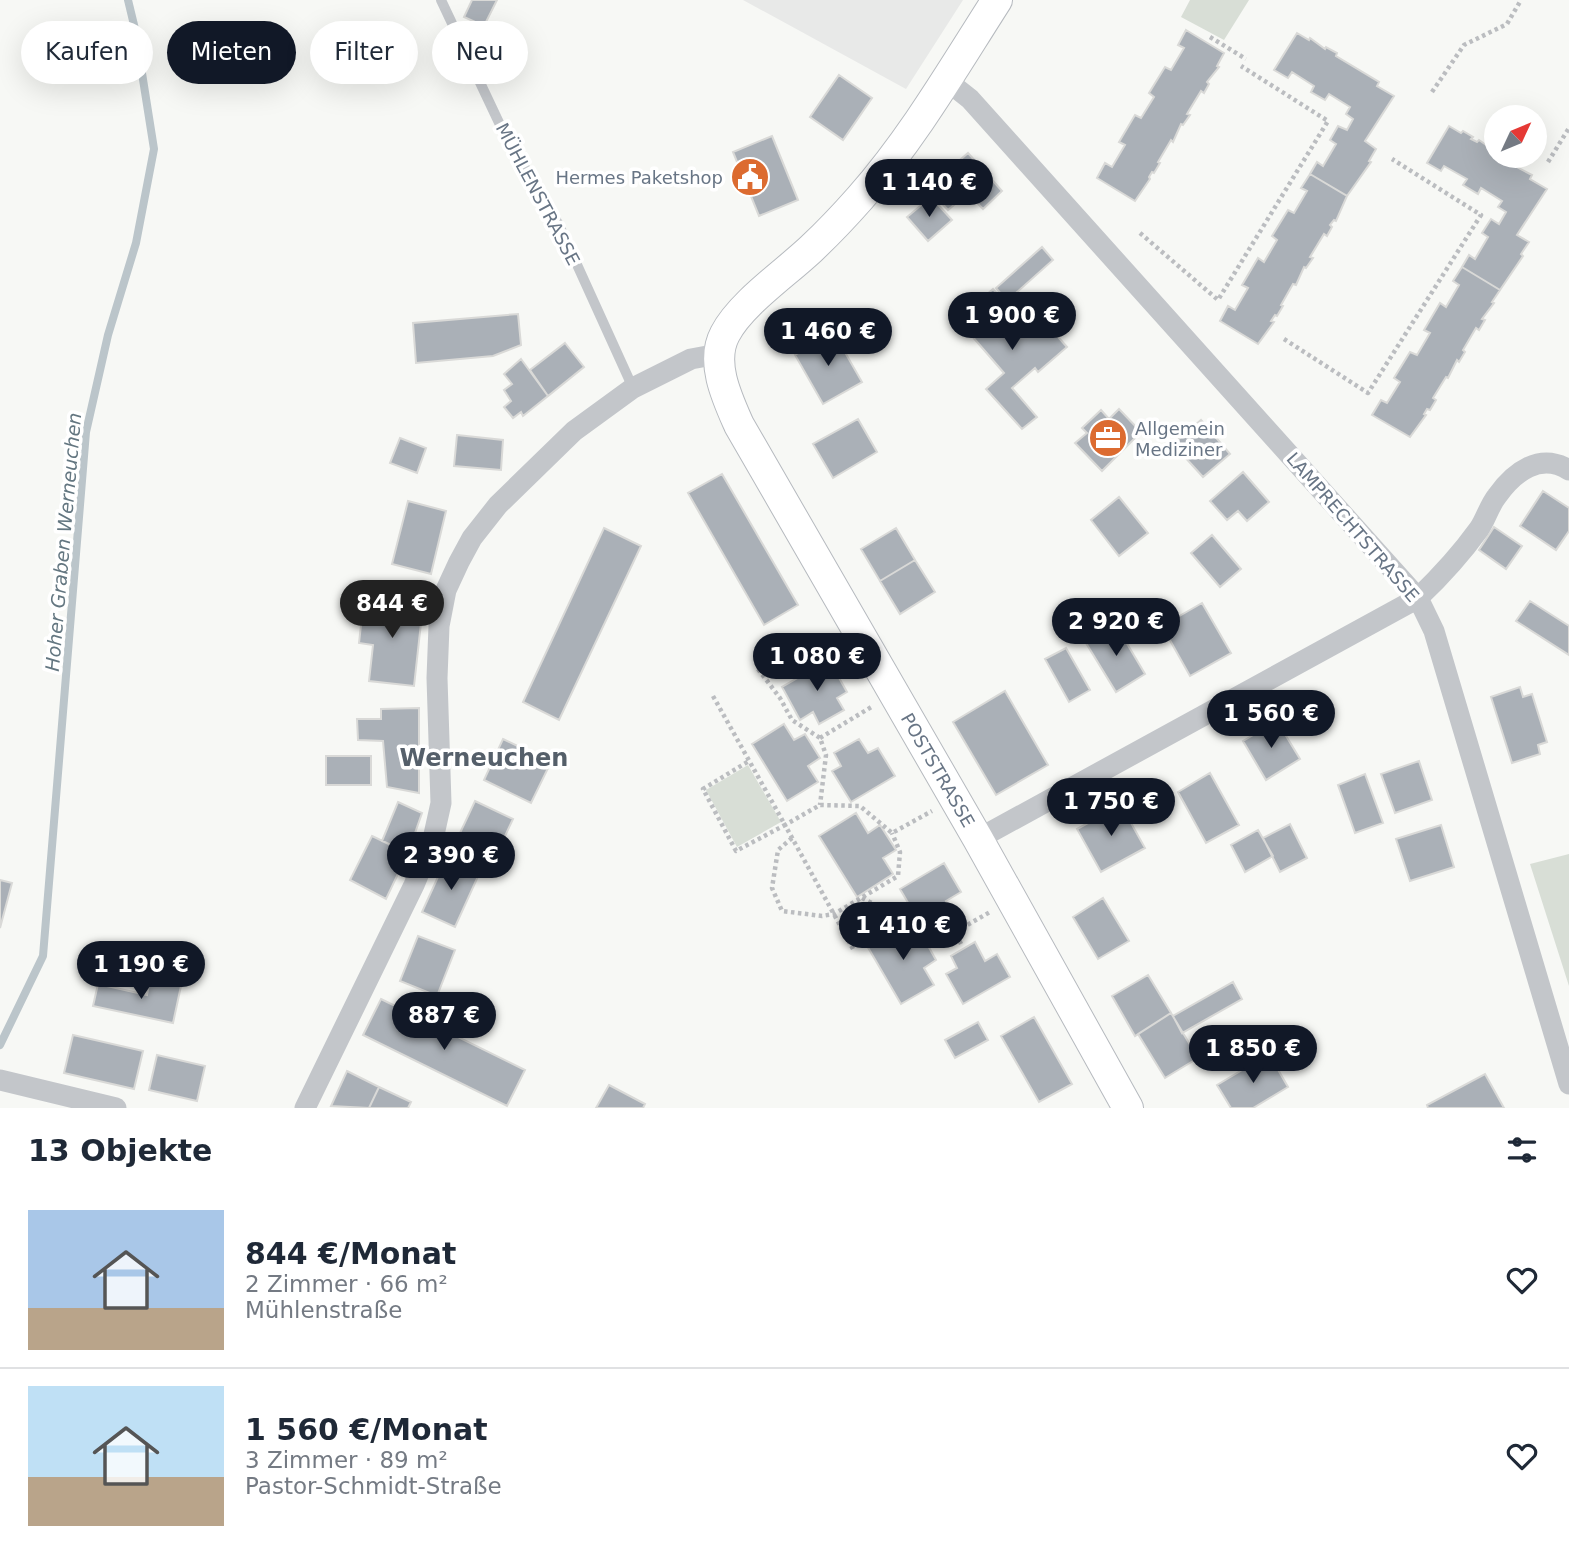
<!DOCTYPE html>
<html lang="de">
<head>
<meta charset="utf-8">
<style>
	:root { --surface:#fff; --page:#f6f6f7; --text:#1f2937; --muted:#747a83; --line:#e0e1e3; --accent:#111827 }
	body { margin:0; font-family:"DejaVu Sans",sans-serif; background:var(--page); color:var(--text); height:100vh; display:flex; flex-direction:column; font-size:26px; white-space:nowrap }
	* { box-sizing:border-box; margin:0 }
	p { font-size:23px; color:var(--muted) }
	.icon { flex:none; width:38px; height:38px; fill:none; stroke:currentColor; stroke-width:2; stroke-linecap:round; stroke-linejoin:round }
	.map { position:relative; height:1108px; overflow:hidden }
	.drawer { display:flex; flex-direction:column; background:var(--surface); flex:1 }
	.drawer>* { flex:none }
	.guide { position:absolute; left:21px; top:21px; width:700px; height:63px; display:flex; gap:14px }
	.needle { width:46px; rotate:46deg }
	.fabs { position:absolute; left:1484px; top:105px; display:grid; gap:14px }
	.fabs a { display:grid; place-items:center; width:63px; height:63px; border-radius:50%; background:var(--surface); box-shadow:0 7px 28px #0002; font-size:35px }
	.price { position:absolute; translate:-50% -60px; padding:0 16px; border-radius:24px; background:var(--accent); color:#fff; font-size:23px; line-height:46px; filter:drop-shadow(0 2px 4px #0008) }
	.price::after { content:''; position:absolute; left:50%; top:42px; width:21px; height:16px; margin-left:-10px; background:inherit; clip-path:polygon(0 0,100% 0,50% 100%) }
	.price.selected { background:#222; color:#fff }
	ul { padding:0; list-style:none }
	li { display:flex; align-items:center; gap:21px; height:175px; padding:0 28px }
	li+li { border-top:2px solid var(--line) }
	li span { display:grid; place-items:center; flex:none; width:196px; height:140px; border-radius:0px; color:#555 }
	li>.icon { margin-inline-start:auto }
	span .icon { width:84px; height:84px; fill:#fffc; stroke-width:1 }
	li b { font-size:30px }
	h2 { display:flex; justify-content:space-between; align-items:center; height:84px; padding:0 28px; font-size:30px }
	.pill { padding:0 24px; border-radius:32px; background:var(--surface); box-shadow:0 7px 28px #0002; font-size:24px; line-height:63px }
	.pill.selected { background:var(--accent); color:#fff }
	.map>svg:first-child { display:block }
</style>
</head>
<body>
<div class="map">
<svg width="1569" height="1108" viewBox="0 0 1569 1108">
	<rect width="100%" height="100%" fill="#f7f8f5"/>
	<path fill="#e8e9e8" d="M 743,0 L 963,0 L 906,89 Z"/>
	<path fill="#d8ded6" d="M 1190,0 L 1249,0 L 1224,40 L 1181,17 Z
		M 748,765 L 781,822 L 737,847 L 706,790 Z
		M 1569,854 L 1569,986 L 1530,864 Z"/>
	<g fill="none" stroke-linecap="round" stroke-linejoin="round">
		<path stroke="#bbc5ca" stroke-width="8" d="M 0,1045 L 43,956 L 86,432 L 108,335 L 136,243 L 154,149 L 135,29 L 128,0"/>
	</g>
	<path fill="#aab0b7" stroke="#d9d9d7" stroke-width="2" d="M 472,0 L 497,0 L 484,26 L 464,17 Z
		M 1186,30 L 1224,53 L 1217,66 L 1219,67 L 1207,82 L 1209,84 L 1204,93 L 1201,91 L 1187,114 L 1190,115 L 1183,125 L 1181,124 L 1173,142 L 1171,140 L 1158,162 L 1160,163 L 1154,173 L 1152,172 L 1149,177 L 1150,179 L 1135,201 L 1097,178 L 1105,163 L 1112,167 L 1125,145 L 1119,142 L 1135,115 L 1141,118 L 1154,97 L 1149,93 L 1165,67 L 1171,70 L 1184,48 L 1178,45 Z
		M 1297,33 L 1309,40 L 1310,38 L 1325,49 L 1326,47 L 1337,53 L 1336,56 L 1379,82 L 1377,86 L 1394,96 L 1365,141 L 1376,149 L 1369,161 L 1371,162 L 1347,196 L 1310,174 L 1317,162 L 1323,166 L 1336,144 L 1330,140 L 1338,126 L 1347,130 L 1353,119 L 1346,114 L 1350,107 L 1329,94 L 1325,100 L 1311,92 L 1314,86 L 1292,72 L 1288,78 L 1274,70 Z
		M 839,75 L 872,98 L 843,140 L 810,117 Z
		M 1449,126 L 1461,133 L 1463,131 L 1473,137 L 1471,139 L 1477,142 L 1479,140 L 1489,147 L 1488,149 L 1496,156 L 1532,175 L 1530,179 L 1547,189 L 1517,235 L 1529,242 L 1521,254 L 1523,256 L 1500,290 L 1462,267 L 1469,255 L 1475,259 L 1488,237 L 1482,233 L 1491,219 L 1499,224 L 1506,212 L 1498,207 L 1502,201 L 1481,188 L 1478,194 L 1463,185 L 1467,179 L 1444,166 L 1441,171 L 1427,163 Z
		M 772,136 L 798,200 L 759,216 L 733,152 Z
		M 968,153 L 1002,191 L 983,209 L 968,193 L 948,210 L 928,188 Z
		M 1310,174 L 1347,196 L 1336,221 L 1334,220 L 1330,225 L 1332,227 L 1327,236 L 1324,234 L 1310,257 L 1313,258 L 1306,268 L 1304,267 L 1296,285 L 1293,284 L 1281,305 L 1283,306 L 1277,316 L 1275,315 L 1271,321 L 1274,322 L 1258,344 L 1220,321 L 1228,306 L 1235,310 L 1248,288 L 1242,285 L 1258,258 L 1264,262 L 1277,240 L 1272,236 L 1288,210 L 1294,213 L 1307,191 L 1301,188 Z
		M 931,197 L 952,220 L 928,241 L 907,217 Z
		M 1042,247 L 1053,260 L 1007,301 L 996,288 Z
		M 1462,267 L 1500,290 L 1492,302 L 1494,303 L 1482,319 L 1485,320 L 1479,330 L 1476,328 L 1463,350 L 1465,352 L 1459,362 L 1457,360 L 1448,378 L 1446,377 L 1433,398 L 1436,400 L 1430,410 L 1427,409 L 1424,414 L 1426,415 L 1410,437 L 1372,415 L 1381,400 L 1387,403 L 1400,382 L 1394,378 L 1410,352 L 1417,355 L 1430,333 L 1424,330 L 1440,303 L 1446,307 L 1459,285 L 1453,281 Z
		M 993,289 L 1008,306 L 991,320 L 1007,339 L 1037,313 L 1067,347 L 1038,372 L 1035,368 L 1012,388 L 1037,417 L 1022,429 L 986,389 L 1004,373 L 958,320 Z
		M 518,314 L 521,345 L 493,356 L 416,363 L 413,323 Z
		M 834,333 L 862,382 L 823,404 L 795,355 Z
		M 565,343 L 584,367 L 548,396 L 530,370 Z
		M 521,359 L 548,396 L 523,416 L 521,412 L 513,418 L 504,407 L 511,401 L 504,390 L 512,384 L 504,374 Z
		M 1119,409 L 1141,432 L 1102,471 L 1075,443 L 1087,433 L 1082,428 L 1101,410 L 1109,419 Z
		M 858,419 L 877,452 L 833,478 L 813,444 Z
		M 1201,420 L 1230,454 L 1203,477 L 1173,444 Z
		M 457,435 L 503,440 L 501,470 L 454,466 Z
		M 400,438 L 426,448 L 417,473 L 390,463 Z
		M 1243,472 L 1269,502 L 1247,521 L 1238,511 L 1227,520 L 1210,501 Z
		M 722,474 L 798,605 L 764,625 L 688,493 Z
		M 1543,491 L 1569,508 L 1569,531 L 1556,550 L 1520,526 Z
		M 1119,497 L 1148,533 L 1119,556 L 1091,520 Z
		M 408,501 L 446,511 L 431,574 L 392,564 Z
		M 1494,527 L 1522,546 L 1506,569 L 1479,550 Z
		M 604,528 L 641,546 L 559,720 L 523,702 Z
		M 896,528 L 915,560 L 880,581 L 861,549 Z
		M 1212,535 L 1241,569 L 1220,587 L 1191,553 Z
		M 915,560 L 935,592 L 900,614 L 880,581 Z
		M 364,598 L 423,605 L 414,686 L 369,681 L 373,645 L 359,643 Z
		M 1530,601 L 1569,626 L 1569,655 L 1516,621 Z
		M 1202,603 L 1231,653 L 1190,676 L 1162,626 Z
		M 1116,625 L 1145,674 L 1116,692 L 1086,643 Z
		M 1066,648 L 1090,690 L 1069,702 L 1045,659 Z
		M 829,660 L 847,692 L 837,698 L 844,710 L 819,724 L 813,712 L 800,720 L 782,687 Z
		M 1520,687 L 1523,697 L 1532,694 L 1547,742 L 1538,745 L 1540,754 L 1512,763 L 1491,697 Z
		M 1005,691 L 1048,765 L 996,795 L 953,722 Z
		M 419,708 L 419,793 L 387,787 L 383,741 L 358,740 L 357,719 L 381,719 L 381,709 Z
		M 1277,721 L 1300,759 L 1266,780 L 1243,741 Z
		M 784,724 L 794,740 L 805,734 L 820,758 L 808,766 L 818,782 L 787,801 L 752,744 Z
		M 503,739 L 551,762 L 531,803 L 484,780 Z
		M 859,739 L 868,753 L 878,748 L 895,776 L 851,802 L 832,771 L 841,766 L 834,753 Z
		M 326,756 L 371,756 L 371,785 L 326,785 Z
		M 1419,761 L 1432,800 L 1395,813 L 1381,774 Z
		M 1210,773 L 1239,825 L 1206,843 L 1178,792 Z
		M 1365,774 L 1383,823 L 1355,833 L 1338,785 Z
		M 475,801 L 513,819 L 490,868 L 452,850 Z
		M 398,802 L 422,813 L 408,853 L 382,841 Z
		M 1121,805 L 1145,848 L 1101,872 L 1077,829 Z
		M 856,813 L 868,833 L 880,825 L 896,850 L 883,858 L 893,874 L 857,897 L 819,836 Z
		M 1290,824 L 1307,858 L 1280,872 L 1263,838 Z
		M 1441,825 L 1454,867 L 1410,881 L 1396,839 Z
		M 1258,830 L 1273,856 L 1245,872 L 1231,845 Z
		M 372,836 L 408,853 L 386,899 L 350,880 Z
		M 447,857 L 480,872 L 455,927 L 422,912 Z
		M 944,863 L 961,892 L 946,901 L 952,910 L 935,920 L 929,911 L 917,918 L 900,889 Z
		M 0,880 L 12,883 L 0,928 Z
		M 1103,898 L 1129,941 L 1098,959 L 1073,917 Z
		M 900,924 L 910,942 L 922,935 L 936,960 L 924,968 L 934,985 L 901,1004 L 866,944 Z
		M 418,936 L 455,950 L 437,996 L 400,981 Z
		M 975,942 L 985,961 L 997,954 L 1010,977 L 963,1004 L 946,974 L 957,968 L 951,956 Z
		M 1148,975 L 1171,1013 L 1135,1036 L 1112,996 Z
		M 150,979 L 181,986 L 173,1023 L 93,1006 L 98,984 L 147,995 Z
		M 1233,982 L 1242,999 L 1182,1033 L 1173,1016 Z
		M 381,999 L 525,1070 L 507,1106 L 363,1035 Z
		M 1171,1013 L 1198,1058 L 1165,1078 L 1138,1034 Z
		M 1034,1017 L 1072,1084 L 1039,1102 L 1001,1036 Z
		M 978,1022 L 988,1040 L 955,1058 L 945,1040 Z
		M 73,1035 L 143,1051 L 134,1089 L 64,1073 Z
		M 1269,1054 L 1288,1087 L 1253,1108 L 1231,1108 L 1217,1085 Z
		M 157,1055 L 205,1066 L 197,1101 L 149,1090 Z
		M 347,1071 L 379,1087 L 369,1108 L 331,1106 Z
		M 1485,1074 L 1504,1108 L 1428,1108 L 1427,1105 Z
		M 609,1085 L 645,1104 L 643,1108 L 596,1108 Z
		M 379,1087 L 411,1102 L 408,1108 L 369,1108 Z"/>
	<g fill="none" stroke-linecap="round" stroke-linejoin="round">
		<defs>
			<path id="secondary" d="M 997,0 C 954,67 913,138 860,198 C 845,215 829,232 812,248 C 787,272 741,303 725,334 C 710,362 727,398 739,425 L 978,839 L 1128,1108"/>
		</defs>
		<use href="#secondary" stroke="#b6babf" stroke-width="32"/>
		<path stroke="#bbbdc0" stroke-width="4.5" stroke-dasharray="3.5 3.5" stroke-linecap="butt" d="M 1210,37 L 1246,59
			M 1432,92 L 1464,45 L 1507,24 L 1521,0
			M 1548,162 L 1569,128
			M 1140,233 L 1218,300 L 1328,121 L 1241,66
			M 1284,339 L 1368,393 L 1481,215 L 1392,159
			M 758,669 L 780,698 L 792,720 L 820,738 L 826,755 L 820,805
			M 713,696 L 785,825 L 736,851 L 703,789 L 749,761
			M 820,738 L 873,706
			M 792,838 L 778,850 L 772,888 L 782,911 L 822,916 L 834,914 L 898,876 L 900,852 L 892,833
			M 862,898 L 941,939 L 955,932 L 946,919
			M 961,944 L 955,932 L 990,912
			M 853,949 L 785,825 L 820,805 L 860,806 L 892,833 L 932,811"/>
		<path stroke="#c3c6ca" stroke-width="10" d="M 441,0 L 502,129 L 559,225 L 633,388"/>
		<path stroke="#c3c6ca" stroke-width="21" d="M 946,80 L 970,99 L 1418,598 L 1434,631 L 1569,1084
			M 978,839 L 1418,598 C 1440,577 1461,554 1479,529 C 1486,519 1489,506 1497,496 C 1514,472 1540,452 1569,470
			M 0,1080 L 116,1108
			M 305,1108 L 414,885 L 433,839 L 441,803 L 437,678 L 439,626 L 446,590 L 459,562 L 472,538 L 498,505 L 574,431 L 633,388 L 691,359 L 718,354"/>
		<use href="#secondary" stroke="#fff" stroke-width="30"/>
	</g>
	<defs>
		<symbol id="civic-disc" viewBox="-11 -11 22 22"><circle r="9.5" fill="#dc6b30" stroke="#fff"/><path d="M-.6-6.5H3V-4.5H.6V-3L4-1V1h2V6H-6V1h2V-1L-.6-3ZM-1.2 2.5V6h2.4V2.5Z" fill="#fff"/></symbol>
		<symbol id="office-disc" viewBox="-11 -11 22 22"><circle r="9.5" fill="#dc6b30" stroke="#fff"/><path d="M-6-3h4V-5.5h4V-3h4V5H-6ZM-1-4.5V-3h2v-1.5ZM-6 0V1H6V0Z" fill="#fff"/></symbol>
	</defs>
	<g fill-rule="evenodd">
		<use href="#civic-disc" x="728" y="155" width="44" height="44"/>
		<use href="#office-disc" x="1086" y="416" width="44" height="44"/>
	</g>
	<g text-anchor="middle" dominant-baseline="central" stroke-width="7" stroke-linejoin="round" paint-order="stroke">
		<g font-size="18" fill="#687585" stroke="#fff" text-anchor="end">
			<text x="723" y="177">Hermes Paketshop</text>
			<text x="1135" y="428" text-anchor="start">Allgemein<tspan x="1135" dy="21">Mediziner</tspan></text>
		</g>
		<g font-size="18" fill="#687585" stroke="#fff">
			<text transform="translate(538 194) rotate(62)">MÜHLENSTRASSE</text>
			<text transform="translate(1353 527) rotate(49)">LAMPRECHTSTRASSE</text>
			<text transform="translate(938 770) rotate(60)">POSTSTRASSE</text>
		</g>
		<g font-size="19" font-style="italic" fill="#637680" stroke="#fff">
			<text transform="translate(63 542) rotate(-85)">Hoher Graben Werneuchen</text>
		</g>
		<g font-size="24" font-weight="bold" fill="#555f6a" stroke="#fff">
			<text x="484" y="758">Werneuchen</text>
		</g>
	</g>
</svg>
<div class="fabs">
<a><svg class="needle" viewBox="-14 -14 28 28"><path d="M0-13l5 13h-10z" fill="#e53935"/><path d="M0 13l5-13h-10z" fill="#747a83"/></svg></a>
</div>
<b class="price" style="left:929px;top:219px">1 140 €</b>
<b class="price" style="left:1012px;top:352px">1 900 €</b>
<b class="price" style="left:828px;top:368px">1 460 €</b>
<b class="price selected" style="left:392px;top:640px">844 €</b>
<b class="price" style="left:1116px;top:658px">2 920 €</b>
<b class="price" style="left:817px;top:693px">1 080 €</b>
<b class="price" style="left:1271px;top:750px">1 560 €</b>
<b class="price" style="left:1111px;top:838px">1 750 €</b>
<b class="price" style="left:451px;top:892px">2 390 €</b>
<b class="price" style="left:903px;top:962px">1 410 €</b>
<b class="price" style="left:141px;top:1001px">1 190 €</b>
<b class="price" style="left:444px;top:1052px">887 €</b>
<b class="price" style="left:1253px;top:1085px">1 850 €</b>
<div class="guide">
<a class="pill">Kaufen</a>
<a class="pill selected">Mieten</a>
<a class="pill">Filter</a>
<a class="pill">Neu</a>
</div>
</div>
<section class="drawer">
<h2>13 Objekte<svg class="icon" aria-label="filters" viewBox="0 0 24 24"><path d="M4 7h16M4 17h16"/><circle cx="9" cy="7" r="2"/><circle cx="15" cy="17" r="2"/></svg></h2>
<ul>
<li><span style="background:linear-gradient(#a9c7e8 70%,#b9a48a 0)"><svg class="icon" aria-label="home" viewBox="0 0 24 24"><path d="M3 11l9-7 9 7M6 9v11h12V9"/></svg></span><div><b>844 €/Monat</b><p>2 Zimmer · 66 m²</p><p>Mühlenstraße</p></div><svg class="icon" aria-label="heart" viewBox="0 0 24 24"><path d="M12 20l-8-8c-3-5 5-10 8-4 3-6 11-1 8 4z"/></svg></li>
<li><span style="background:linear-gradient(#bfe0f5 65%,#b9a48a 0)"><svg class="icon" aria-label="home" viewBox="0 0 24 24"><path d="M3 11l9-7 9 7M6 9v11h12V9"/></svg></span><div><b>1 560 €/Monat</b><p>3 Zimmer · 89 m²</p><p>Pastor-Schmidt-Straße</p></div><svg class="icon" aria-label="heart" viewBox="0 0 24 24"><path d="M12 20l-8-8c-3-5 5-10 8-4 3-6 11-1 8 4z"/></svg></li>
</ul>
</section>
</body>
</html>
